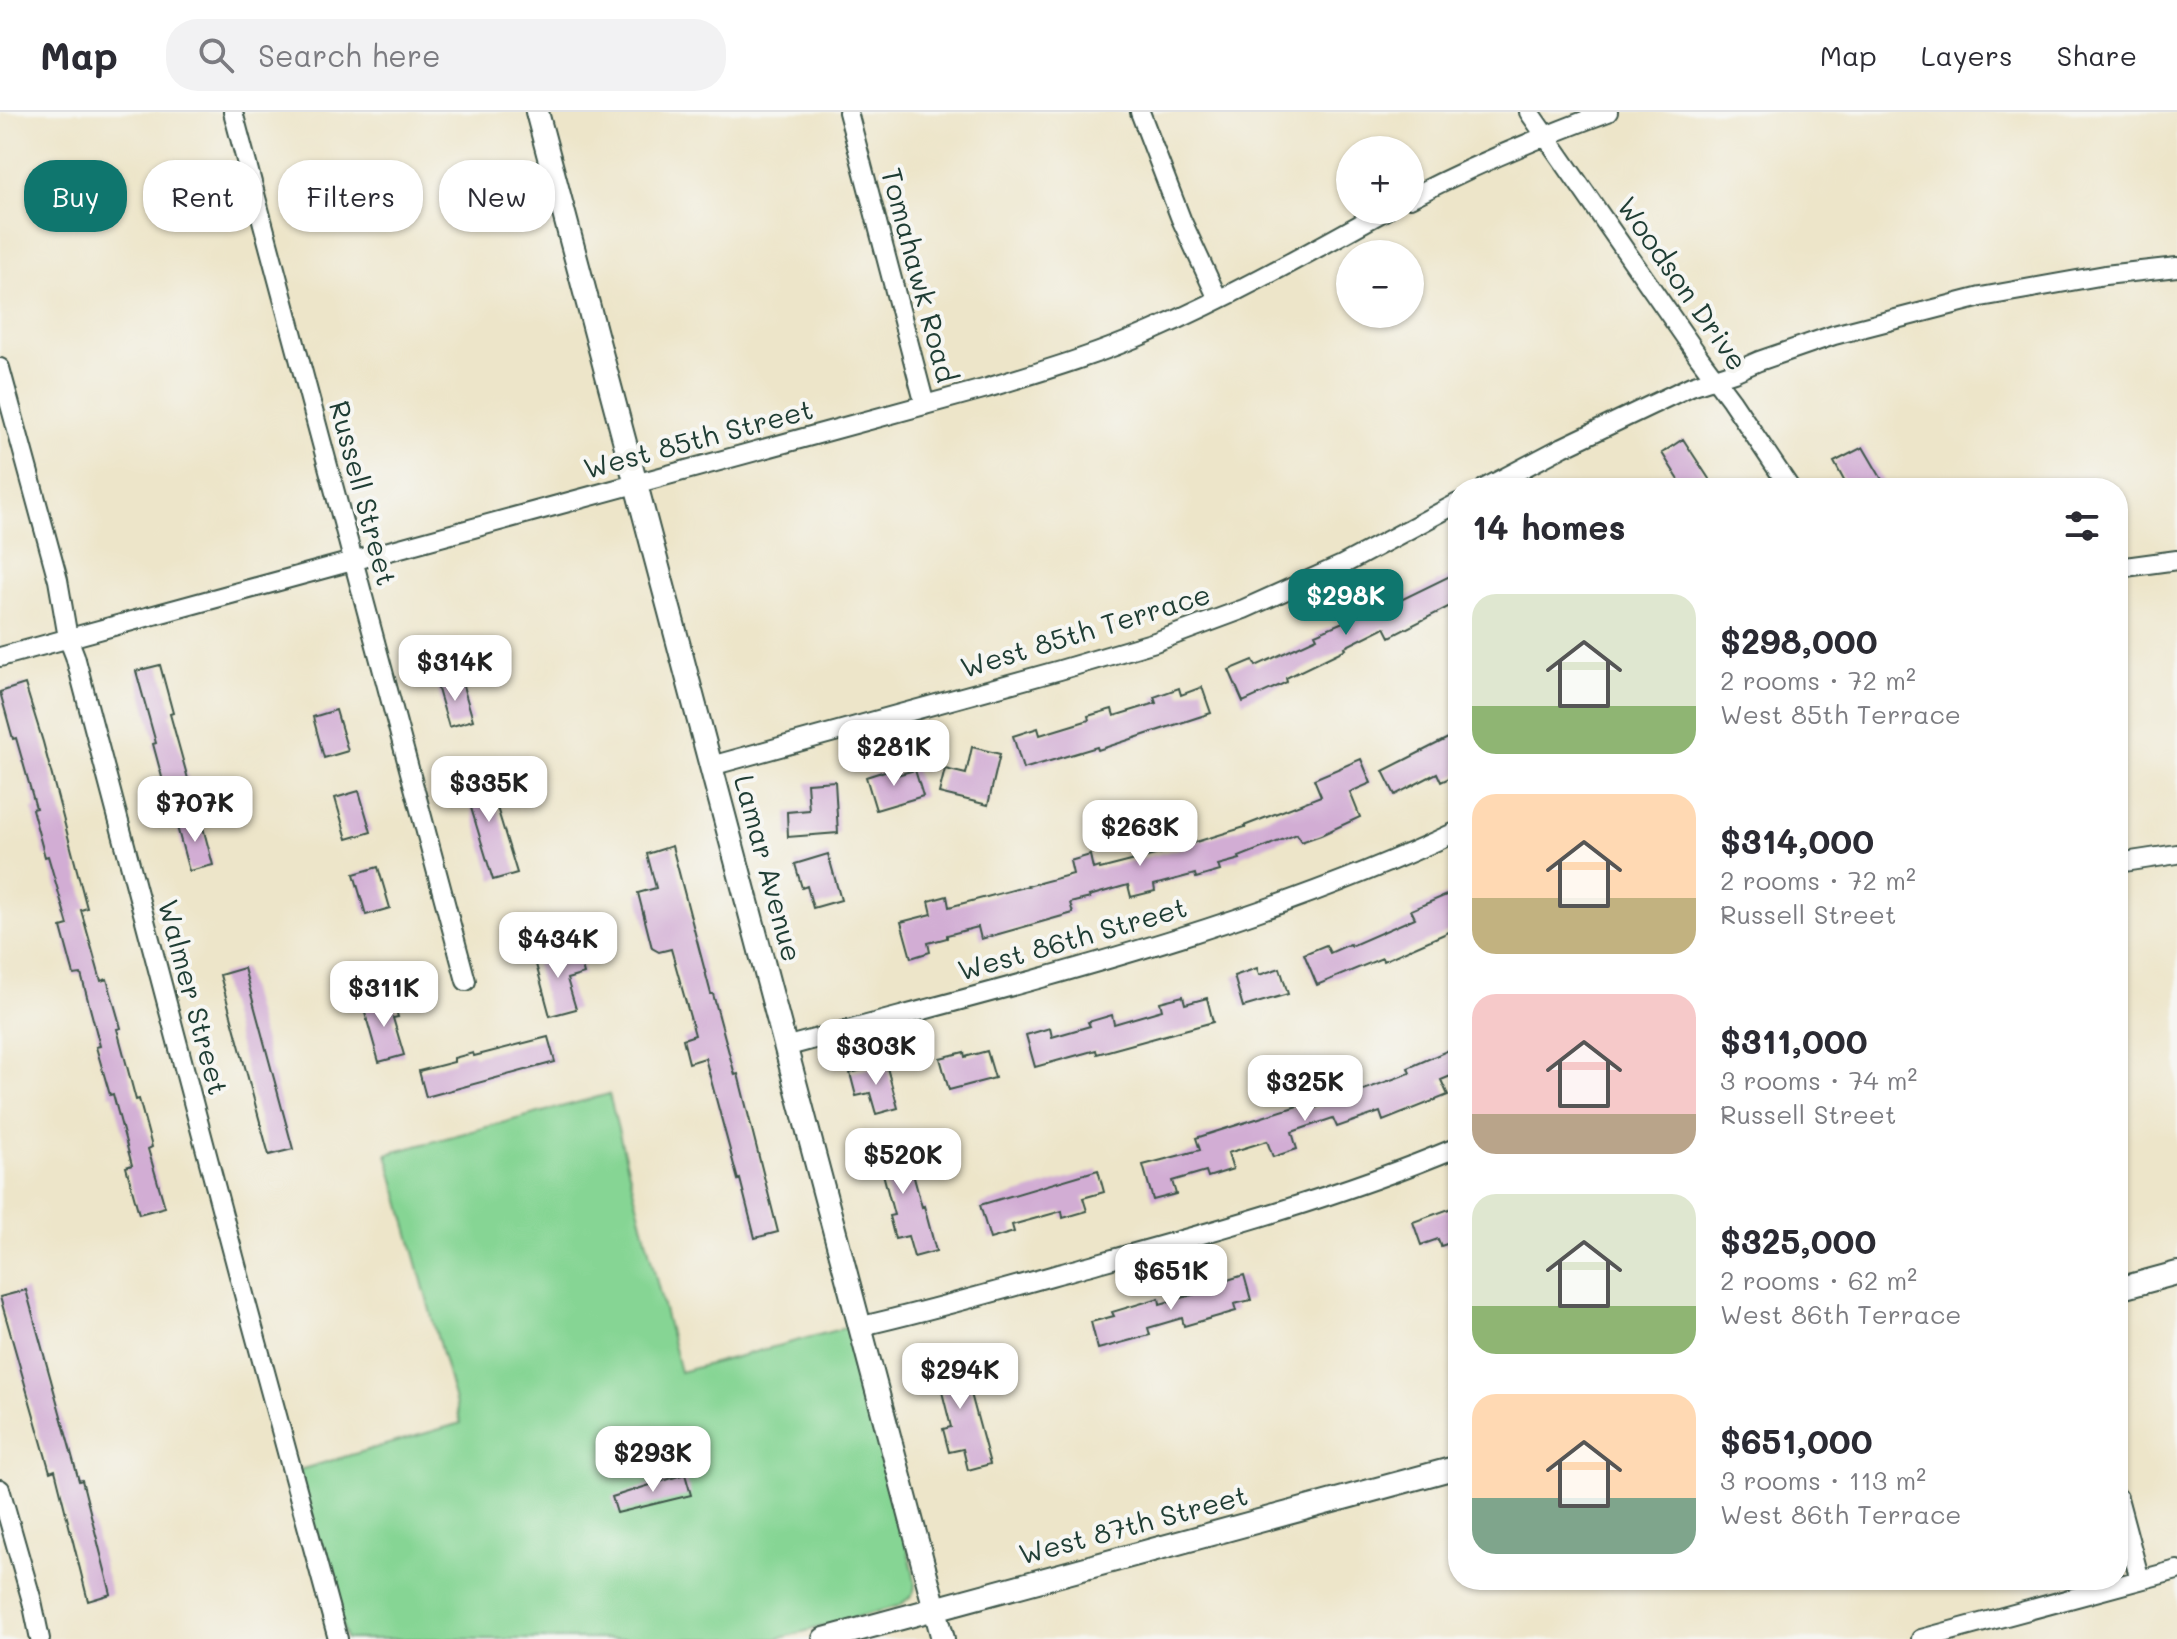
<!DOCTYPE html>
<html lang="en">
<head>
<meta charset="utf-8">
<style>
	:root { --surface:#fff; --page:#f2f2f3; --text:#2b2b33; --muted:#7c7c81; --line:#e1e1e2; --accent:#0f766e }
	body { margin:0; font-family:Mali,sans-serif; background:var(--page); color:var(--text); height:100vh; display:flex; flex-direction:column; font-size:30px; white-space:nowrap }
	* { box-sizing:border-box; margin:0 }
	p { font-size:26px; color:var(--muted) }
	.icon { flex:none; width:44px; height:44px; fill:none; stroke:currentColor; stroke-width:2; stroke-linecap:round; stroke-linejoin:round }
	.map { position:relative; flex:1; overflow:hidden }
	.sheet { position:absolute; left:1448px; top:366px; width:680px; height:1112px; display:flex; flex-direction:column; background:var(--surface); border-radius:32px; box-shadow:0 2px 6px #0004 }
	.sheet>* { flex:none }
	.top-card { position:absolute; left:24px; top:48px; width:760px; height:72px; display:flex; gap:16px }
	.buttons { position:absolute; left:1336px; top:24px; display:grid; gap:16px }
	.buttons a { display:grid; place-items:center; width:88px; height:88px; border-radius:50%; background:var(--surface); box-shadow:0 2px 6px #0004; font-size:40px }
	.price { position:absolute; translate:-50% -68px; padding:0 18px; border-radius:16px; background:#fff; color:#222; font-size:26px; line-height:52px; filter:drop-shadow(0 2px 4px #0008) }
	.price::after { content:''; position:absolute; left:50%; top:48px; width:24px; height:18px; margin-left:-12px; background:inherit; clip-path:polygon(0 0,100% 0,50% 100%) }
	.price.current { background:var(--accent); color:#fff }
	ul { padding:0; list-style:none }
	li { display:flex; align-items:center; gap:24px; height:200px; padding:0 24px }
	li span { display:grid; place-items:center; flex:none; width:224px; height:160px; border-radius:24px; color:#555 }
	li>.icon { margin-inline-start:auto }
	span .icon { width:96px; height:96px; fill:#fffc; stroke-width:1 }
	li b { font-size:34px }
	h2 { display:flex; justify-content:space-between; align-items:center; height:96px; padding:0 24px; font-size:34px }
	.pill { padding:0 28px; border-radius:32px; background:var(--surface); box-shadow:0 2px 6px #0004; font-size:28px; line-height:72px }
	.pill.current { background:var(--accent); color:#fff }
	header { display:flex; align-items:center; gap:48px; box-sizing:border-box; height:112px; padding:0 40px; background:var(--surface); border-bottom:2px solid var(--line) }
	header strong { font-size:38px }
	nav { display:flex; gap:44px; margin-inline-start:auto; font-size:28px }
	.search { width:560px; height:72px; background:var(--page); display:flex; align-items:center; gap:20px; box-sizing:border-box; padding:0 28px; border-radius:32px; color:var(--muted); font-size:30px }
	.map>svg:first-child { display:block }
</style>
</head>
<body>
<header>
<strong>Map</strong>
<div class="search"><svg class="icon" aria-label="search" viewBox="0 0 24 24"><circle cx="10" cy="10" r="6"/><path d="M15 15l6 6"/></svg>Search here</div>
<nav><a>Map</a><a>Layers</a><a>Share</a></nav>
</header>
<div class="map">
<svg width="2177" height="1527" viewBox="0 0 2177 1527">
	<rect width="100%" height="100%" fill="#f6f6f2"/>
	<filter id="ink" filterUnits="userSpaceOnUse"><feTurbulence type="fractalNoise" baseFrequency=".0125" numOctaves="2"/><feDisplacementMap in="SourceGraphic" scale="16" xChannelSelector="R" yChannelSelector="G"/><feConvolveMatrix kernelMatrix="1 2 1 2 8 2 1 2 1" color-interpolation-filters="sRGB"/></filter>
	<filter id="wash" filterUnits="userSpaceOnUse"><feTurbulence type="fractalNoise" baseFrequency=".006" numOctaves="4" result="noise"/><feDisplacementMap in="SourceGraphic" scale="32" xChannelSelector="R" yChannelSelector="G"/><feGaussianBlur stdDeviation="1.8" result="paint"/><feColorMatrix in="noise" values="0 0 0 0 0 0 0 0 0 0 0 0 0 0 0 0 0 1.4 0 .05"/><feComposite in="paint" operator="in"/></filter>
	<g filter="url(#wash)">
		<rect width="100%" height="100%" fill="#ede5c9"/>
		<path fill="#86d594" stroke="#528964" stroke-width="2" d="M 609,982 L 680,1260 L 848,1215 L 913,1458 C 917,1478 916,1483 898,1494 L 777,1527 L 346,1527 L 299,1358 L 461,1311 L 387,1042 Z"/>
		<g id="blocks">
			<path fill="#d2add4" d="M 1683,327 L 1715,376 L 1684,376 L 1662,341 Z
				M 1863,335 L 1887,376 L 1848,376 L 1834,350 Z
				M 1458,460 L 1458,490 L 1390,525 L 1385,515 L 1345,535 L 1346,537 L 1286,566 L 1287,570 L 1243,590 L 1229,558 L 1253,548 L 1256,554 L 1317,526 L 1315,522 L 1376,496 L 1374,494 L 1398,482 L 1401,488 Z
				M 160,553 L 173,601 L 170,602 L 190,674 L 166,680 L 153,632 L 156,631 L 136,559 Z
				M 461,567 L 473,608 L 449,615 L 437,574 Z
				M 25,572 L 43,630 L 87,796 L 81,798 L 101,869 L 107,867 L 121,916 L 117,917 L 136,988 L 139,987 L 152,1035 L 148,1037 L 165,1095 L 139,1102 L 126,1055 L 132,1053 L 113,982 L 110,983 L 96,935 L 100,934 L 81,862 L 74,863 L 61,815 L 68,813 L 48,744 L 45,745 L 32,697 L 36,696 L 16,626 L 13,627 L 0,580 Z
				M 1202,575 L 1211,601 L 1098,638 L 1097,635 L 1023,657 L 1013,624 L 1038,616 L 1040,623 L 1089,608 L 1088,604 L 1112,597 L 1114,604 L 1156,591 L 1154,585 L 1179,576 L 1181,583 Z
				M 336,598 L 348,639 L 324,646 L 313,605 Z
				M 1458,621 L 1458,662 L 1441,670 L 1437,661 L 1395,683 L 1383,659 Z
				M 972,635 L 1000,642 L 988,693 L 939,681 L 945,657 L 966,662 Z
				M 1361,647 L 1371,671 L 1350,680 L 1360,705 L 1321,723 L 1301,730 L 1297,722 L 1239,745 L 1240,747 L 1218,753 L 1220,759 L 1196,766 L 1195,762 L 1154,773 L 1155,779 L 1131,785 L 1128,773 L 1089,784 L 1090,786 L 1070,791 L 1073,801 L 1020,816 L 981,827 L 978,815 L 947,823 L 947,826 L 928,831 L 930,840 L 911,846 L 901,810 L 932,802 L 929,789 L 947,784 L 949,795 L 1073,762 L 1070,749 L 1090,743 L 1093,757 L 1099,755 L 1100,757 L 1186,735 L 1186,733 L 1245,715 L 1244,714 L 1321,684 L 1314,667 Z
				M 485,656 L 517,761 L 493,768 L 461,663 Z
				M 891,657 L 893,664 L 915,658 L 923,684 L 876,698 L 866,665 Z
				M 835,669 L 838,721 L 788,725 L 787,700 L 809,698 L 807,671 Z
				M 359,679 L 371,720 L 347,727 L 335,686 Z
				M 200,704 L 213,753 L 189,759 L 176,711 Z
				M 672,734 L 711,882 L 713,882 L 735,963 L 738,962 L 778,1120 L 755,1126 L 740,1067 L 738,1068 L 705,946 L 689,951 L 683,927 L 695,923 L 671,837 L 659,840 L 652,836 L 638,781 L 656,776 L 647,742 Z
				M 828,742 L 841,788 L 813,796 L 807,774 L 802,776 L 795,752 Z
				M 378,755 L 390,796 L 366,803 L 354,762 Z
				M 1458,778 L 1458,816 L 1383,849 L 1382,846 L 1317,873 L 1304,842 L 1326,833 L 1330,841 L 1350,832 L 1351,834 L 1415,806 L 1411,798 Z
				M 559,838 L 561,845 L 578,840 L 584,862 L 567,867 L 576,897 L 550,904 L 534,845 Z
				M 244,856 L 293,1037 L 269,1043 L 220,863 Z
				M 1257,856 L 1259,863 L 1280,856 L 1288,882 L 1243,895 L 1234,864 Z
				M 1183,884 L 1185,892 L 1207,886 L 1213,910 L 1097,942 L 1096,938 L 1035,955 L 1026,923 L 1050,916 L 1052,925 L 1090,914 L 1088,910 L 1112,903 L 1114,912 L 1162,898 L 1160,890 Z
				M 392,885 L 398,905 L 393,906 L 404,943 L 379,950 L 363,894 Z
				M 548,925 L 555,950 L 426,985 L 419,959 L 454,950 L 454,946 L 473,941 L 474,944 Z
				M 1458,934 L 1458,961 L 1441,968 L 1448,983 L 1383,1009 L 1380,1000 L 1337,1015 L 1333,1006 L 1292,1020 L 1297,1037 L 1273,1045 L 1267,1029 L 1228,1041 L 1233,1057 L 1208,1065 L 1206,1059 L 1172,1069 L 1176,1082 L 1153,1088 L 1143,1053 L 1200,1038 L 1196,1026 L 1310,990 L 1312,997 L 1410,961 L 1408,956 Z
				M 987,939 L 995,966 L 949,978 L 940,946 L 964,940 L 965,945 Z
				M 886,952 L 898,996 L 876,1002 L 870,981 L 856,984 L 850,961 Z
				M 903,1025 L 922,1095 L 924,1094 L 936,1139 L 914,1145 L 908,1124 L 895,1127 L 889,1104 L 894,1103 L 882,1058 L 876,1060 L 869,1035 Z
				M 1098,1058 L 1104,1080 L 1083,1086 L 1087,1099 L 1063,1106 L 1062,1099 L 1012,1113 L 1014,1120 L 990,1127 L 980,1093 Z
				M 1452,1096 L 1453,1099 L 1458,1097 L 1458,1128 L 1441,1134 L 1438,1127 L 1421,1133 L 1413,1110 Z
				M 1244,1163 L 1251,1188 L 1234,1192 L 1236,1199 L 1184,1214 L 1182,1206 L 1148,1216 L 1150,1223 L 1098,1237 L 1091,1210 L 1114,1204 L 1112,1200 L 1159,1186 L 1160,1192 L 1199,1181 L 1198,1177 Z
				M 26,1178 L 79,1369 L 82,1368 L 111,1482 L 88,1489 L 55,1358 L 50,1360 L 0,1185 Z
				M 960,1241 L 990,1352 L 968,1358 L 963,1337 L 949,1340 L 943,1317 L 951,1315 L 940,1272 L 934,1274 L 928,1250 Z
				M 685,1362 L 691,1383 L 617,1401 L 612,1385 Z"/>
		</g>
	</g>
	<g filter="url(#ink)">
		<use href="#blocks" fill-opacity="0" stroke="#3e564a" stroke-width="2"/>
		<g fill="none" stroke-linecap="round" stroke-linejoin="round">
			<defs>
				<path id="minor" d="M 233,0 L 466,869
					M 848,0 L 925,293
					M 1140,0 L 1181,107 L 1218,187
					M 1529,0 L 1699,245 L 1731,288 L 1790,376
					M 1410,86 C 1474,53 1540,25 1608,0
					M 0,256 L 58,468 L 68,526 L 75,544 L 246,1190 L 338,1527
					M 1485,376 L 1563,335 L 1691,274 L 1734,260 L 1759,249 L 1834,223 L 1981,185 L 2105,163 L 2177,155
					M 2118,456 L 2177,448
					M 0,545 L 987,276 C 1043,259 1100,242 1154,218 C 1234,183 1310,140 1386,98
					M 711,654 L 1060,558 L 1155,530 L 1244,497 L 1342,453 L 1458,391
					M 2118,751 L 2177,742
					M 785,935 C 1012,873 1244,820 1458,719
					M 862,1214 C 941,1196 1019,1173 1098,1151 C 1219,1118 1341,1084 1458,1035
					M 0,1377 L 32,1489 L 40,1527
					M 2118,1386 L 2140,1468
					M 1921,1527 L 2177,1458"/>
				<path id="tertiary" d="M 537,0 L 943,1527
					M 2118,1177 L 2177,1161
					M 824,1527 L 1458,1355"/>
			</defs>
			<use href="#minor" stroke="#3e564a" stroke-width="22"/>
			<use href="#tertiary" stroke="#3e564a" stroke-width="26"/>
			<use href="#minor" stroke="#fff" stroke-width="18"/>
			<use href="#tertiary" stroke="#fff" stroke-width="22"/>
		</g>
	</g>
	<g text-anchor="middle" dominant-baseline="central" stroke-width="8" stroke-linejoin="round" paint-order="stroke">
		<g font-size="28" fill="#1f3d34" stroke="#f6f6f2">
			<text transform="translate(920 163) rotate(75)">Tomahawk Road</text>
			<text transform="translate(1683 171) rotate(55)">Woodson Drive</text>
			<text transform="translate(698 326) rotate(-15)">West 85th Street</text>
			<text transform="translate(364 381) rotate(75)">Russell Street</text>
			<text transform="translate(1085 518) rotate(-17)">West 85th Terrace</text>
			<text transform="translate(769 756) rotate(75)">Lamar Avenue</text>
			<text transform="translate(1072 826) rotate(-16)">West 86th Street</text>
			<text transform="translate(194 885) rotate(75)">Walmer Street</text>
			<text transform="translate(1133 1412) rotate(-15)">West 87th Street</text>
		</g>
	</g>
</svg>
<div class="buttons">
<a>+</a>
<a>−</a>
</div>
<b class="price current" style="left:1346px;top:525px">$298K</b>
<b class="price" style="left:455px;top:591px">$314K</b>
<b class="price" style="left:894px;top:676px">$281K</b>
<b class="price" style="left:489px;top:712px">$335K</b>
<b class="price" style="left:195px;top:732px">$707K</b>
<b class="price" style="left:1140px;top:756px">$263K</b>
<b class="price" style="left:558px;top:868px">$434K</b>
<b class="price" style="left:384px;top:917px">$311K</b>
<b class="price" style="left:876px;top:975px">$303K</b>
<b class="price" style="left:1305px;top:1011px">$325K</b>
<b class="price" style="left:903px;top:1084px">$520K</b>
<b class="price" style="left:1171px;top:1200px">$651K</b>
<b class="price" style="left:960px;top:1299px">$294K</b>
<b class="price" style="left:653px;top:1382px">$293K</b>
<div class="top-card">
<a class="pill current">Buy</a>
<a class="pill">Rent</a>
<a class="pill">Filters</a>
<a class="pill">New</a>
</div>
<section class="sheet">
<h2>14 homes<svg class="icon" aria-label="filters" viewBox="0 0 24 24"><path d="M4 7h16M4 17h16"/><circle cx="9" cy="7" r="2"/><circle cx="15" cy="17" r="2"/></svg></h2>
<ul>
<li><span style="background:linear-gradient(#dfe7d0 70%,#8fb573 0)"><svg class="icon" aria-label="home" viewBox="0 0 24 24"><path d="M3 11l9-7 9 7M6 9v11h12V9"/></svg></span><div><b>$298,000</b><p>2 rooms · 72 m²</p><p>West 85th Terrace</p></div></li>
<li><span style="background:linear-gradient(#ffd9b3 65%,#c2b280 0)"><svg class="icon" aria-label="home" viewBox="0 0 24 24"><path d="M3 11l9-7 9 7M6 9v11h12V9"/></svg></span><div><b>$314,000</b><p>2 rooms · 72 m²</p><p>Russell Street</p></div></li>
<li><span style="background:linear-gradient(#f6c9c9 75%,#b9a48a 0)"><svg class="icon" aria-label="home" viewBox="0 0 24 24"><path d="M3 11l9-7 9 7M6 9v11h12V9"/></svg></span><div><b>$311,000</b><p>3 rooms · 74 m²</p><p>Russell Street</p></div></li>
<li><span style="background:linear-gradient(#dfe7d0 70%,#8fb573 0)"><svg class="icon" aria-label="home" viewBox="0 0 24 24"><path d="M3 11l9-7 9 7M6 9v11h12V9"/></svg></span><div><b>$325,000</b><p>2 rooms · 62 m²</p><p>West 86th Terrace</p></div></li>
<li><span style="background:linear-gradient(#ffd9b3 65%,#7fa58c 0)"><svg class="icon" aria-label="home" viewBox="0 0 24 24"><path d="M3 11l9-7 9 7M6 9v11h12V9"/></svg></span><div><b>$651,000</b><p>3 rooms · 113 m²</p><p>West 86th Terrace</p></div></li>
</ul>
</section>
</div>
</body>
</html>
